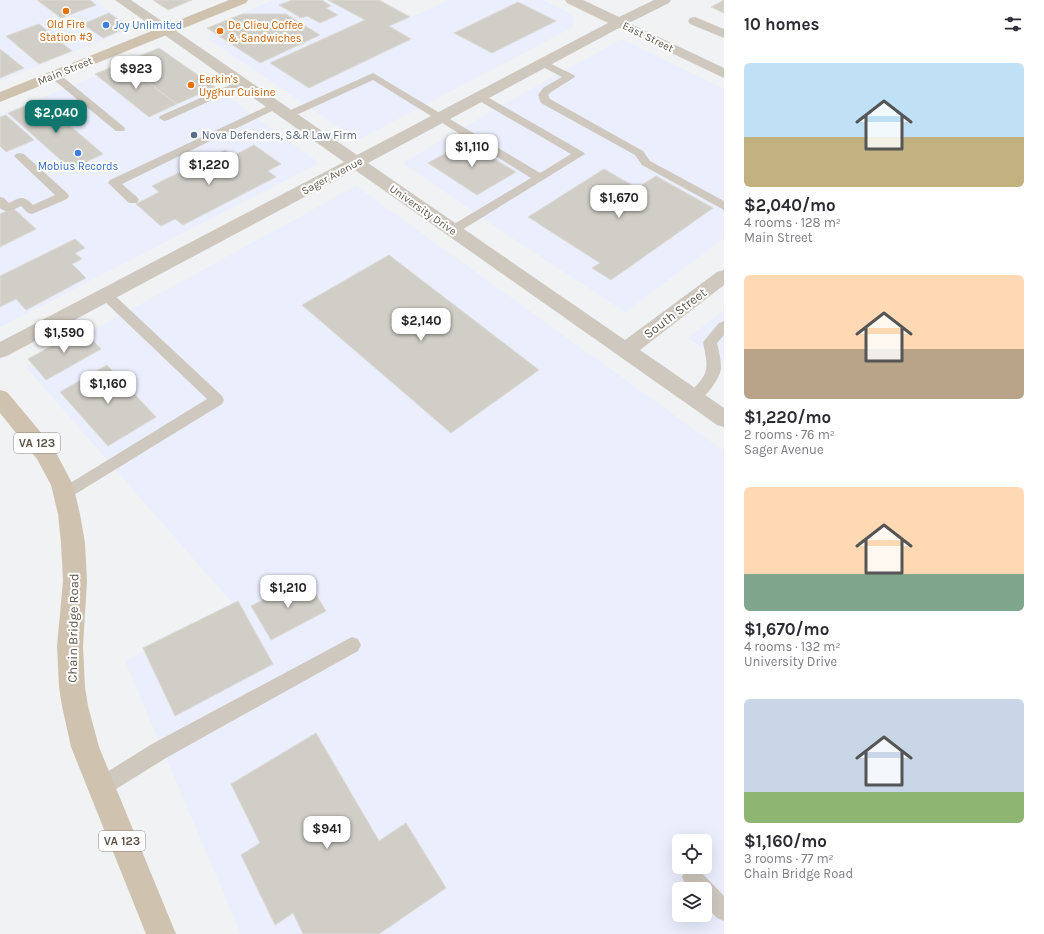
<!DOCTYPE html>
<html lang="en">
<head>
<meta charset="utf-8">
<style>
	:root { --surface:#fff; --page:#f7f7f7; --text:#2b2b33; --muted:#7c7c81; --accent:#0f766e }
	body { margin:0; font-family:Karla,sans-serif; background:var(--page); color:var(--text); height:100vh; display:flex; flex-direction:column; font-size:15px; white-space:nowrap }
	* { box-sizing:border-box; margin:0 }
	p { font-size:13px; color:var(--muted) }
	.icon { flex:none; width:22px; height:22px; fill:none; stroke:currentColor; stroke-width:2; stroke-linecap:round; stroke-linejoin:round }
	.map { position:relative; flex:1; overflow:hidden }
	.details { display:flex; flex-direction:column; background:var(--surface); width:320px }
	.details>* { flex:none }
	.tools { position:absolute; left:672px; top:834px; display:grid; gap:8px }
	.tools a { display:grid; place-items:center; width:40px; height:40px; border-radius:6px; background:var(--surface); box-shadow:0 4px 16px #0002; font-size:20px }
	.price { position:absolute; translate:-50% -34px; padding:0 9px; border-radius:8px; background:#fff; color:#222; font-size:13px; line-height:26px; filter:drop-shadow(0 1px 2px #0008) }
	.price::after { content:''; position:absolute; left:50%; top:24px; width:12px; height:9px; margin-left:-6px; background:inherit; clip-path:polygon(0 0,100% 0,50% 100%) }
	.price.active { background:var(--accent); color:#fff }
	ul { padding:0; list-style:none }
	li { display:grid; align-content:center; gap:8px; height:212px; padding:0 20px }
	li span { display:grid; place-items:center; height:124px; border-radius:6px; color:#555 }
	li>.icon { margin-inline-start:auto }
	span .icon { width:72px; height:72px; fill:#fffc; stroke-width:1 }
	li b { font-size:17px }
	h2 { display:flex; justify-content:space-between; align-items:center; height:48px; padding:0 20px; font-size:17px }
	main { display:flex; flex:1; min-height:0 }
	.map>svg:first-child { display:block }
</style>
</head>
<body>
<main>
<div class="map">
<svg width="724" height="934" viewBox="0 0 724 934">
	<rect width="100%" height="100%" fill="#f0f2f3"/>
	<path fill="#eaeefd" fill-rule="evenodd" d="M 0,0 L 95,0 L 133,28 L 0,81 Z
		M 274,0 L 381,0 L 412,17 L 449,0 L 542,0 L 567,12 L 575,19 L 573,27 L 358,140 L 208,39 L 213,25 Z
		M 622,39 L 724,89 L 724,238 L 625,312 L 496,227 L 403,163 L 511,100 Z
		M 161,49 L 319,163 L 0,327 L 0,115 Z
		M 356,186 L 724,451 L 724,934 L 241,934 L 125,661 L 235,606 L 26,367 ZM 679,841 L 705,841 L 705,867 L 679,867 ZM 679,889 L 705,889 L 705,915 L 679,915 Z
		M 724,310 L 724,362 L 688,338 Z"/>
	<path fill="#d0cec7" stroke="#dcdad4" d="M 37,0 L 90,0 L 96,5 L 61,18 Z
		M 153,0 L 192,0 L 168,10 Z
		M 292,0 L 322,0 L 331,6 L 326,8 L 338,15 L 320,23 L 307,16 L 301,18 L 279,5 Z
		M 328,0 L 379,0 L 410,17 L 389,26 L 411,39 L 309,88 L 270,63 L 365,20 Z
		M 724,0 L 724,13 L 711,7 Z
		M 518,2 L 556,21 L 492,53 L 454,33 Z
		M 109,13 L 129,27 L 103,38 L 83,24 Z
		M 242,14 L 286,14 L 320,35 L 260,63 L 207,28 Z
		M 39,24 L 72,51 L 39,64 L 6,36 Z
		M 159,48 L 215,87 L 177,104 L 122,63 Z
		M 0,49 L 24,68 L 0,78 Z
		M 122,63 L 177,104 L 149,117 L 95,74 Z
		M 40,100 L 103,154 L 71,169 L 8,113 Z
		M 6,115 L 34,140 L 6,152 L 0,146 L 0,117 Z
		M 466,142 L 516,172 L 477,195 L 428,163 Z
		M 254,145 L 281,164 L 268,171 L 276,177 L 183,225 L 175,219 L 161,226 L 136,204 L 159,192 L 152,186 L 180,172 L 184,175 L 202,166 L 199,163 L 225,150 L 233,156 Z
		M 604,169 L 637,188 L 656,176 L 713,208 L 611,280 L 592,268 L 600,263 L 528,217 Z
		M 13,208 L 36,229 L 0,247 L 0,214 Z
		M 75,239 L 85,248 L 75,253 L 82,259 L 72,264 L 86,278 L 26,310 L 16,299 L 0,307 L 0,276 Z
		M 389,255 L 539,370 L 451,433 L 302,305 Z
		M 82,329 L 101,349 L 46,380 L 28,359 Z
		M 107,365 L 156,417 L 108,446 L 60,392 Z
		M 306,578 L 326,611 L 271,640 L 251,606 Z
		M 238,601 L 273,664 L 175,716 L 143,648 Z
		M 316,733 L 379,841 L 406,823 L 446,888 L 379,934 L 303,934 L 293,913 L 275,925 L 241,855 L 260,843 L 231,784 Z"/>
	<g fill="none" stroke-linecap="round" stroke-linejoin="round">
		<path fill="#cfc8be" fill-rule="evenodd" d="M 543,60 L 574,75 L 575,77 L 551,92 L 548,95 L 550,99 L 643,151 L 650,161 L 724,201 L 724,210 L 642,165 L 635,155 L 541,103 L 538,95 L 543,88 L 562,77 L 539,65 L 538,63 L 539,61 Z
			M 54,72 L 58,73 L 124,127 L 125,129 L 124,131 L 116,131 L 50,77 L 49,75 L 50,73 Z
			M 373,73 L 540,173 L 571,154 L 476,99 L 475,97 L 476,95 L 484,95 L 583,152 L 585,154 L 457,233 L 449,233 L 447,230 L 449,227 L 531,178 L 373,80 L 292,117 L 288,118 L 283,115 L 284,113 Z
			M 241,80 L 245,81 L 246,83 L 245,85 L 168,120 L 164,121 L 159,118 L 160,116 Z
			M 274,103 L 278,104 L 279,106 L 278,108 L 122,184 L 137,197 L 139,200 L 137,203 L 129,203 L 108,183 L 110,180 Z
			M 20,153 L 24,154 L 67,193 L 69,196 L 67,199 L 32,214 L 28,213 L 21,206 C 13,210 7,214 0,208 L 0,197 L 4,198 L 9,203 C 21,197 23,195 33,205 L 55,195 L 16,158 L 14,156 L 16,154 Z
			M 107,292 L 112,293 L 222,396 L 224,400 L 222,404 L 69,498 L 64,500 L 59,498 L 56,494 L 59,490 L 207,399 L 102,299 L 101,296 L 102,293 Z
			M 724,321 L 724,335 L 717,343 C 719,351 721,360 721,368 C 720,379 706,397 697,402 C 694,404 691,403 688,402 L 686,398 L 688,394 C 709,373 709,371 703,342 L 719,323 Z
			M 352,637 L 358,639 L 361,645 L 358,651 L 166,758 L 108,794 L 101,796 L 94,794 L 92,787 L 94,780 L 152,744 Z
			M 692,867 L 699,870 L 724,896 L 724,921 L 717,918 L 705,905 L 705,889 L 690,889 L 685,884 L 682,877 L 685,870 Z"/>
		<path fill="#cfc8be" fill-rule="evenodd" d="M 695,17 L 724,29 L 724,38 L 690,24 L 688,21 L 690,18 Z"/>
		<path fill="#cfc8be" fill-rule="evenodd" d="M 115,0 L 131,0 L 357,155 L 608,23 L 567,3 L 565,0 L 583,0 L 619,17 L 654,0 L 671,0 L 669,3 L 629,23 L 724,68 L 724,78 L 619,28 L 368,163 L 625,340 L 717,272 L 724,270 L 724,285 L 640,350 L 724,408 L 724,427 L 717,425 L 355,170 L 7,356 L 0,358 L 0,342 L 344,162 Z"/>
		<path fill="#cfc3b0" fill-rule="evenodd" d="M 229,0 L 248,0 L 246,3 L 0,102 L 0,92 Z
			M 0,390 L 7,392 L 53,447 L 73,485 L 80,514 L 85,543 L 87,581 L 83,646 L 85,687 L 88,706 L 99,747 L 176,934 L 146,934 L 71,747 L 62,706 L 59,687 L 57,646 L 63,581 L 61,543 L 58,514 L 51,485 L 37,459 L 0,413 Z"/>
	</g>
	<g fill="#e8710a" stroke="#fff" stroke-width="1.5">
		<circle cx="66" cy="11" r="4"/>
		<circle cx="220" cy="31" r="4"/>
		<circle cx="191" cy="85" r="4"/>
	</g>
	<g fill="#3f7fe0" stroke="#fff" stroke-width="1.5">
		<circle cx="106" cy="25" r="4"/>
		<circle cx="78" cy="153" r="4"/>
	</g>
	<circle fill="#5c6f8a" stroke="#fff" stroke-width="1.5" cx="194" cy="135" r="4"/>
	<g text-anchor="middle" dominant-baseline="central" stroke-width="4" stroke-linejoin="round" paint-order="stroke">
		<g font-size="11" fill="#c56008" stroke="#fff" text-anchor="start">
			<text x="66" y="24" text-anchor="middle">Old Fire<tspan x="66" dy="13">Station #3</tspan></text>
			<text x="228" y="25">De Clieu Coffee<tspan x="228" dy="13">&amp; Sandwiches</tspan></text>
			<text x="199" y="79">Eerkin's<tspan x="199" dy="13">Uyghur Cuisine</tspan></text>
		</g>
		<g font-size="11" fill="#366cbe" stroke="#fff" text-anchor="start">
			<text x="114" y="25">Joy Unlimited</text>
			<text x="78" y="166" text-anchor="middle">Mobius Records</text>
		</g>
		<g font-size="11" fill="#5e5548" stroke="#fff">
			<text transform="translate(648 37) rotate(26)">East Street</text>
			<text transform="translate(65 71) rotate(-22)">Main Street</text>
			<text transform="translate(332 176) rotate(-28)">Sager Avenue</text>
			<text transform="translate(423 210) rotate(35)">University Drive</text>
		</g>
		<g font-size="11" fill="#4e5e75" stroke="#fff" text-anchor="start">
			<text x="202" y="135">Nova Defenders, S&amp;R Law Firm</text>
		</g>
		<g fill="#fff" stroke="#8e887f" stroke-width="1">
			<rect x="14" y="433" width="46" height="20" rx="3"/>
			<rect x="99" y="831" width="46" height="20" rx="3"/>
		</g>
		<g font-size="12" font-weight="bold" fill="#5e5548">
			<text x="37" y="443">VA 123</text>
			<text x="122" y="841">VA 123</text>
		</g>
		<g font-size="13" fill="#5e5548" stroke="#fff">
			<text transform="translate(675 313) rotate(-37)">South Street</text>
			<text transform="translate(73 628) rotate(-89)">Chain Bridge Road</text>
		</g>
	</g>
</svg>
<div class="tools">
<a><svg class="icon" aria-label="locate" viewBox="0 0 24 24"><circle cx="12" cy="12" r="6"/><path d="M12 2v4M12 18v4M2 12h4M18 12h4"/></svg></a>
<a><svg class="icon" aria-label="layers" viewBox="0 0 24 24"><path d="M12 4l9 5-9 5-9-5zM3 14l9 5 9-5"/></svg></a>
</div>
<b class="price" style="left:136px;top:90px">$923</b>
<b class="price active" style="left:56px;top:134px">$2,040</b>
<b class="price" style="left:472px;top:168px">$1,110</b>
<b class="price" style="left:209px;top:186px">$1,220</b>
<b class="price" style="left:619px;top:219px">$1,670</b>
<b class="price" style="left:421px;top:342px">$2,140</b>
<b class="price" style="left:64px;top:354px">$1,590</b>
<b class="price" style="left:108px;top:405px">$1,160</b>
<b class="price" style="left:288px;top:609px">$1,210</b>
<b class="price" style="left:327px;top:850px">$941</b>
</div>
<section class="details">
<h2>10 homes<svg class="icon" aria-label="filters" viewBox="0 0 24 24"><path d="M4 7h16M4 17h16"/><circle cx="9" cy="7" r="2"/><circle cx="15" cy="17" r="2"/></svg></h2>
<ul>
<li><span style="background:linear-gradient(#bfe0f5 60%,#c2b280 0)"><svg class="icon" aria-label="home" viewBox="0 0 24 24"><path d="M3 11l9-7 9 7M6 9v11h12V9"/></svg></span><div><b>$2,040/mo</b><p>4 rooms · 128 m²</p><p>Main Street</p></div></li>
<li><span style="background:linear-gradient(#ffd9b3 60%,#b9a48a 0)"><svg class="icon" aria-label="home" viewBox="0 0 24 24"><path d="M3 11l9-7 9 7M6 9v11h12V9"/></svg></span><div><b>$1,220/mo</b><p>2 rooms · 76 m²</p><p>Sager Avenue</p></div></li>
<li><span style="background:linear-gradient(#ffd9b3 70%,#7fa58c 0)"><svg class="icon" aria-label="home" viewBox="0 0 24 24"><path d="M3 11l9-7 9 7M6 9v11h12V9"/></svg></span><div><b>$1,670/mo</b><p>4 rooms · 132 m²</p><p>University Drive</p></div></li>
<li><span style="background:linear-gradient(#c9d6e8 75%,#8fb573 0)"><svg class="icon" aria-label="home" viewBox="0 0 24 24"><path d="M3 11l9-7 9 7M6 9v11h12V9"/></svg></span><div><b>$1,160/mo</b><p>3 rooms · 77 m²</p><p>Chain Bridge Road</p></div></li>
</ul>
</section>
</main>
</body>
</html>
